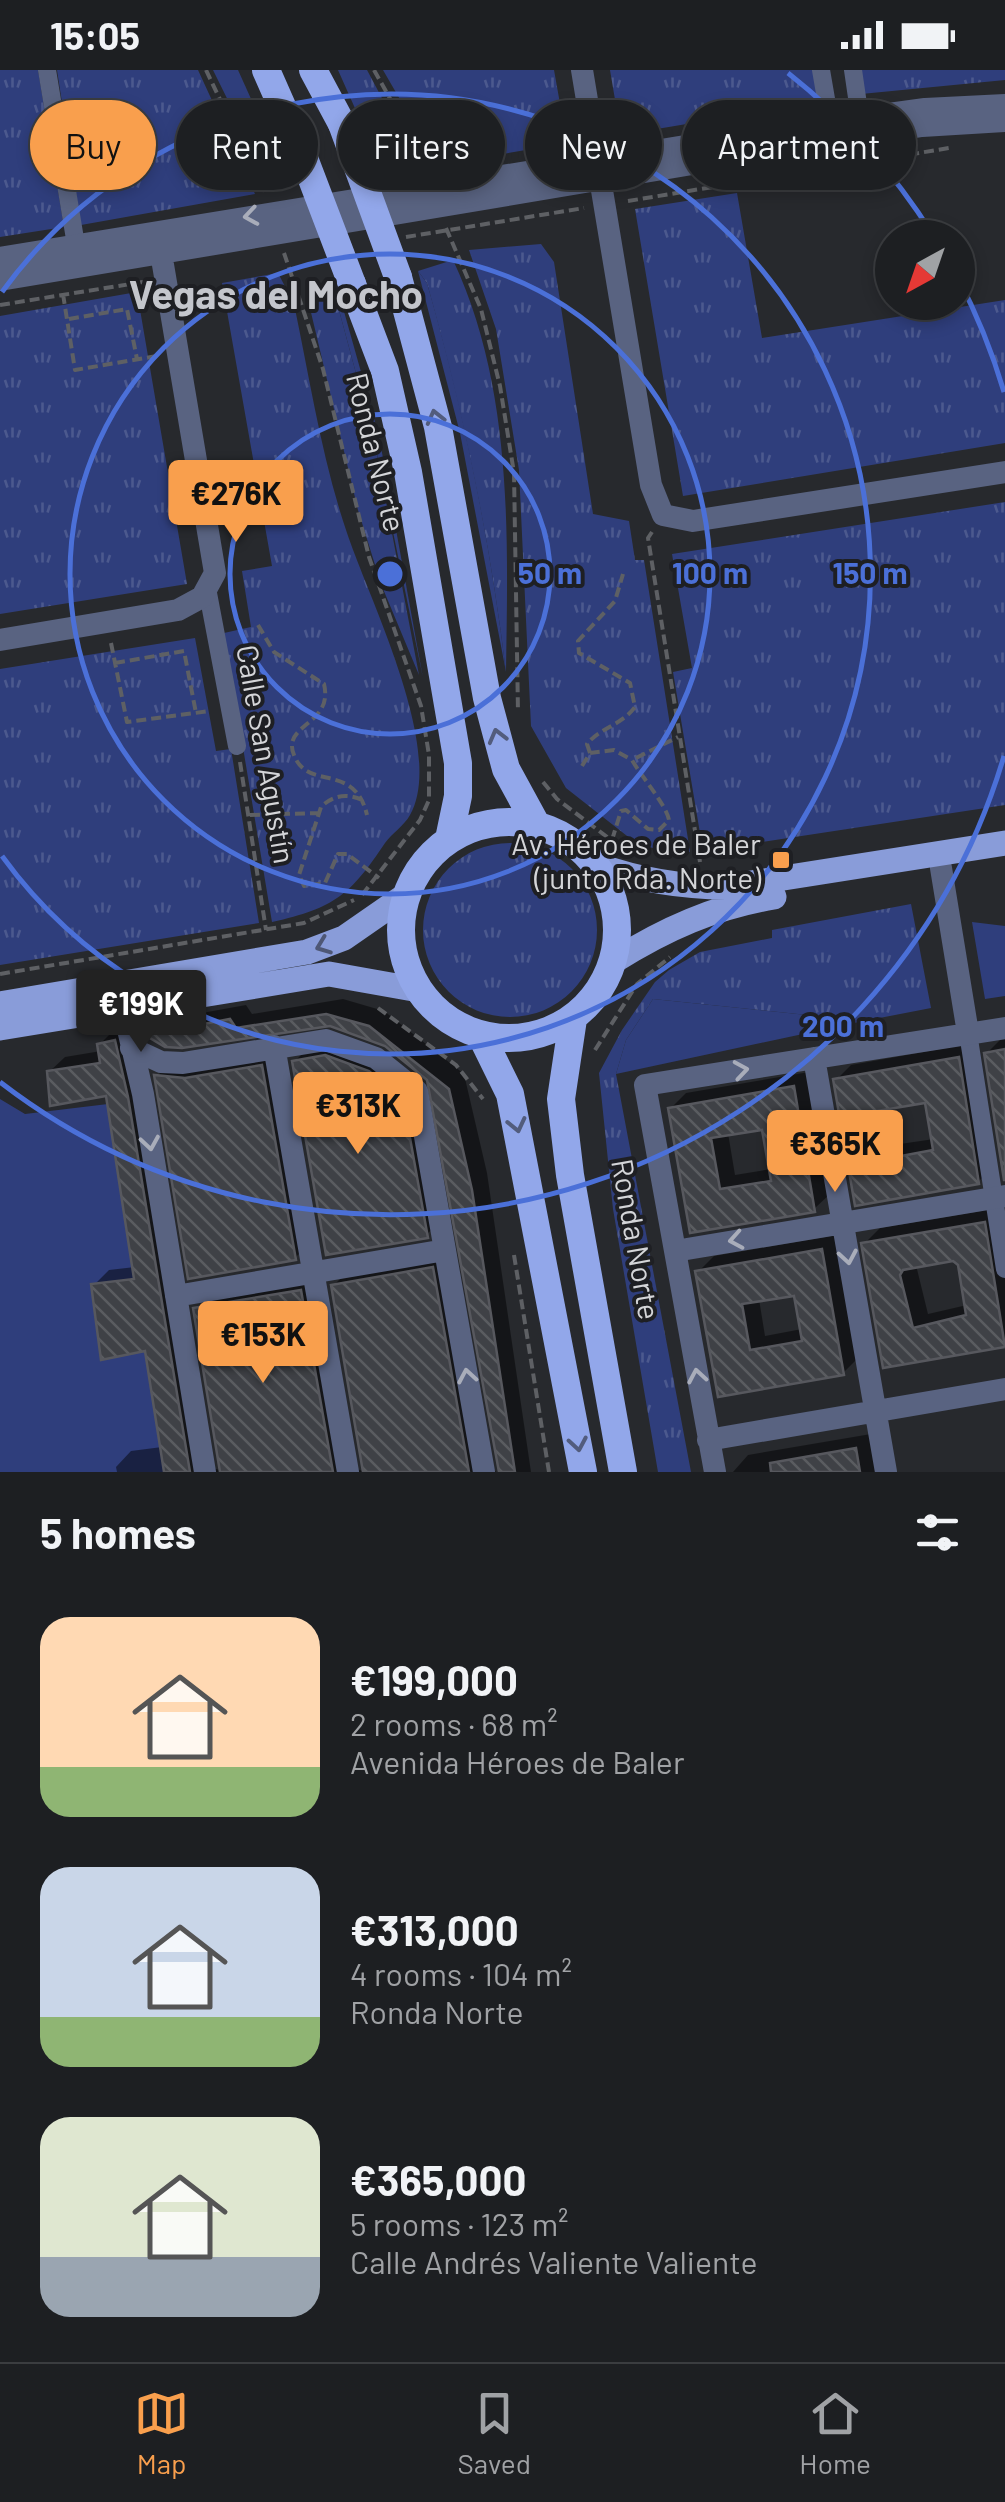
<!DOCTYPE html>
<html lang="en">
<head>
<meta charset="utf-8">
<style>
	:root { --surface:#1d1f22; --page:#25272a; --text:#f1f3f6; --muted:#a0a2a5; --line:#3b3d40; --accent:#f99f4d }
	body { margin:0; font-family:Barlow,sans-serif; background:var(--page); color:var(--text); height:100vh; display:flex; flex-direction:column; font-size:38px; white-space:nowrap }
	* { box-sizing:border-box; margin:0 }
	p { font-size:32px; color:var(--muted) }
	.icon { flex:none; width:55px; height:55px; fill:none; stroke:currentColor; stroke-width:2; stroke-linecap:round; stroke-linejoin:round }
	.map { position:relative; height:1402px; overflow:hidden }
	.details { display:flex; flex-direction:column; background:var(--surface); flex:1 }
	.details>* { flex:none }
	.top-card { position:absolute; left:30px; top:30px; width:945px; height:90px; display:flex; gap:20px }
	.needle { width:65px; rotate:220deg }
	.fabs { position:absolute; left:875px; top:150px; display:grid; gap:20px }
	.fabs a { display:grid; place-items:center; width:100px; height:100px; border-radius:50%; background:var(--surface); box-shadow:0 5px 15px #0003,0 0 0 2px var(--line); font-size:50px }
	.price { position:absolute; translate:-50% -85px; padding:0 22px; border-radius:10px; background:var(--accent); color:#111; font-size:32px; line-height:65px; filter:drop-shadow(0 2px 5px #0008) }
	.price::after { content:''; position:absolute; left:50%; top:60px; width:30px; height:22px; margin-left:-15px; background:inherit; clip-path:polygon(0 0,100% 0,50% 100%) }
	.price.on { background:#222; color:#fff }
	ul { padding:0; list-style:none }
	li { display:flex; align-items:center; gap:30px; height:250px; padding:0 40px }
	li span { display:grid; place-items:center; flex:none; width:280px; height:200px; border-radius:30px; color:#555 }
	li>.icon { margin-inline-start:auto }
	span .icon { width:120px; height:120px; fill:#fffc; stroke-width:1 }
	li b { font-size:42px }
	h2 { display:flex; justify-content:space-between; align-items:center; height:120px; padding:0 40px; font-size:42px }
	.chip { padding:0 35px; border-radius:45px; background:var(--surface); box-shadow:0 5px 15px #0003,0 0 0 2px var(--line); font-size:35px; line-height:90px }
	.chip.on { background:var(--accent); color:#111 }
	.status { display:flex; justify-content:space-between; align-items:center; height:70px; padding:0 50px; background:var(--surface); direction:ltr }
	.status svg { height:28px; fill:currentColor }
	.menu { display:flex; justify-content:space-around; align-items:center; height:140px; border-top:2px solid var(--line); background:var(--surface); font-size:28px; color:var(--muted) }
	.menu a { display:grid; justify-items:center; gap:5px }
	.menu .on { color:var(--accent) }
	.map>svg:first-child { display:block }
</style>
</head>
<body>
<div class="status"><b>15:05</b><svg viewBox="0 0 49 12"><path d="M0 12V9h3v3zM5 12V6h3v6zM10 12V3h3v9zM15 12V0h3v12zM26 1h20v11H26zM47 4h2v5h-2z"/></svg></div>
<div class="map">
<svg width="1005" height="1402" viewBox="0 0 1005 1402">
	<defs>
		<pattern id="grass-tufts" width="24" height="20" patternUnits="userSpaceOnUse" patternTransform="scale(2.5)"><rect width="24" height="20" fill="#2f3e7c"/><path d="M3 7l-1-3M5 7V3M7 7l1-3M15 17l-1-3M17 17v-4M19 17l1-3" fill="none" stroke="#4c598e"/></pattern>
		<pattern id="building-back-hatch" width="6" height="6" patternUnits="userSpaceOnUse" patternTransform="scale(2.5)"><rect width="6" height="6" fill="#3f4146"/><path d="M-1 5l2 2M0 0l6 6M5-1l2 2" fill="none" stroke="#5a5c60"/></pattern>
	</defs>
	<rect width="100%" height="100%" fill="#27292d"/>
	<path fill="url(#grass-tufts)" d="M 0,0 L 38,0 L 64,157 L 0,167 Z
		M 57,0 L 198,0 L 255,124 L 81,155 Z
		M 213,0 L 238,0 L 270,71 L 280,73 L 285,82 L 278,88 L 257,89 Z
		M 338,0 L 367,0 L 393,49 L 370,72 Z
		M 383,0 L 554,0 L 567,73 L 438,95 Z
		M 610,0 L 818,0 L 823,31 L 621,65 Z
		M 857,0 L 1005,0 L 1005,10 L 861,24 Z
		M 737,123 L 762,268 L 1005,230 L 1005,373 L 683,426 L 635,139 Z
		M 541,174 L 554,192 L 593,444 L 629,451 L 635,490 L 644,490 L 690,782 L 663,781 L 636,773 L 566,718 L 531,656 L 519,400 L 496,259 L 469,180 Z
		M 453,190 C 513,318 508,464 506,602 C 490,469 463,342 427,213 L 418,201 Z
		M 278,203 L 294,234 C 310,310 322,390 347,463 C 369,529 446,681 410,745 C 404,756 392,763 385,773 C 350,825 335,838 272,852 L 224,563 L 251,557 L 242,501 L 272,496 L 222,213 Z
		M 336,213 L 336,229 L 375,374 L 419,605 L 381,514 L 358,440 L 309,234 Z
		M 137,222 L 187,514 L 0,544 L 0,246 Z
		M 1005,432 L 1005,735 L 703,781 L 673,602 L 692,598 L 672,484 Z
		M 195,568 L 216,681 L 231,679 L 259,853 L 0,895 L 0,599 Z
		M423 860a87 87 0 1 1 174 0a87 87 0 1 1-174 0Z
		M 911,834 L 931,938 L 864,951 L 653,929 L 626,970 L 616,1004 L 691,1402 L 658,1402 L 613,1139 L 599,1003 L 622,960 L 655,912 L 669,900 L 700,882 L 772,868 L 772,860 Z"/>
	<path fill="#2f3e7c" d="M 418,201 L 427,213 C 464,341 490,470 506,602 L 460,363 Z
		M 336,213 L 379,366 L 423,608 L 375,374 L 336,229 Z
		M 972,852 L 1005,856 L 1005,926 L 985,929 Z
		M 653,929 L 864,951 L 616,1004 L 626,970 Z
		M 0,1029 L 25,1044 L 108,1034 L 164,1402 L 0,1402 Z"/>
	<path fill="#0007" fill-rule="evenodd" d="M 343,929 L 384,941 L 464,1004 L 487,1103 L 531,1402 L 497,1402 L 502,1401 L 430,1009 L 386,974 L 330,953 L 149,964 L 163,950 L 246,935 L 252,944 Z
		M 130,956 L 209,1397 L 223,1401 L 196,1239 L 211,1224 L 316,1206 L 352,1397 L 365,1402 L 117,1402 L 116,1397 L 131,1381 L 162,1377 L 147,1278 L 94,1215 L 109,1200 L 135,1197 L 109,1023 L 49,1002 L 65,987 L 101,981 L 100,974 L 115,959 Z
		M 1002,968 L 1005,968 L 1005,1102 L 986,984 Z
		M 974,973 L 993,1097 L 978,1112 L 857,1133 L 836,1010 L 851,995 ZM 927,1030 L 934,1069 L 900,1074 L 893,1036 Z
		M 310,976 L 418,1014 L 442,1150 L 426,1165 L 294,992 Z
		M 277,981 L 310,1172 L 295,1188 L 157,1006 L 172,991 Z
		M 809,1002 L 830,1124 L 814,1139 L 692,1160 L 670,1039 L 686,1023 ZM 764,1057 L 771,1099 L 735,1105 L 728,1063 Z
		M 1000,1138 L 1005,1170 L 1005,1274 L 885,1295 L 864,1174 L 880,1158 ZM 954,1189 L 960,1193 L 967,1235 L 928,1244 L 916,1195 Z
		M 837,1165 L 858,1288 L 843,1303 L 720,1324 L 698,1202 L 714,1186 ZM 796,1223 L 802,1259 L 765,1266 L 759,1229 Z
		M 448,1183 L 484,1389 L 496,1402 L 366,1402 L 333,1216 L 349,1200 Z
		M 871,1364 L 878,1402 L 733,1402 L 748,1385 Z"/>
	<path fill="url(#building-back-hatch)" stroke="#57585e" stroke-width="2.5" fill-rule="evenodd" d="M 326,944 L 369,956 L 449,1019 L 472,1120 L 515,1402 L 499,1402 L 427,1010 L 385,976 L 330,956 L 182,978 L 165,977 L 145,965 L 230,949 L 236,958 Z
		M 115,970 L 128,1027 L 190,1402 L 164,1402 L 145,1281 L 101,1290 L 91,1214 L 134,1209 L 106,1026 L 50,1036 L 47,1001 L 100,993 L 97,974 Z
		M 1005,979 L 1005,1110 L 1004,1110 L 984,983 Z
		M 325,985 L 369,1001 L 403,1029 L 428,1168 L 326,1185 L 292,991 Z
		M 959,987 L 979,1114 L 855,1136 L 833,1009 ZM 925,1033 L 933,1080 L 885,1089 L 877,1041 Z
		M 262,995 L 296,1190 L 188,1209 L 154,1005 L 185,1008 Z
		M 794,1016 L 815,1142 L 690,1163 L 668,1038 ZM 762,1060 L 771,1111 L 720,1119 L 711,1068 Z
		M 985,1152 L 1005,1277 L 883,1298 L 861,1173 ZM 953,1191 L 958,1195 L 966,1245 L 913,1258 L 900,1205 L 903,1200 Z
		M 822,1179 L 844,1305 L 718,1327 L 695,1201 ZM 794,1226 L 802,1271 L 750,1280 L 742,1234 Z
		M 433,1197 L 469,1402 L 363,1402 L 331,1215 Z
		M 301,1220 L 333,1402 L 220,1402 L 193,1238 Z
		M 856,1378 L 860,1402 L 771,1402 L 770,1393 Z"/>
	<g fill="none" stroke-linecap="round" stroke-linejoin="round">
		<path stroke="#5e6064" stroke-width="4" stroke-dasharray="10 5" stroke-linecap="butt" d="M 206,0 L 264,122
			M 374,0 L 428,96
			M 628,131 L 949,78
			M 446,158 L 481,239 L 500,316 L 514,403 L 518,642
			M 406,167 L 584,138
			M 284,183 L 323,299 L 369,487 L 421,636 L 429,685 L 429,730 L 420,750 L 362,825
			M 63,224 L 75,300 L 157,286
			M 0,235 L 143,212
			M 69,249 L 127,239 L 137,289
			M 652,462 L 648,468 L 700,792
			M 258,555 L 274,582 L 324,614 C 334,655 281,654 294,685 C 308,722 354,691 367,745
			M 111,573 L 127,652 L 210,641
			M 115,593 L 184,581 L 196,643
			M 590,683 L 587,674 C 601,657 622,655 635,637 L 630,613 L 579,583 L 578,571 L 615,531 L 623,504
			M 240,692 L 266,860
			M 582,696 L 590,683 L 614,680 L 632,690
			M 543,712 L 557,729 L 619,776
			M 362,730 C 347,723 333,725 321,737 L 299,805 L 304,816 L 325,813 L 338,784 L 347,784 L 379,808
			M 250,745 L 318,743
			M 612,770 L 621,741 L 626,740 L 648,759 L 659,760 L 669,750 C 667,736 641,706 632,690 L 678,667
			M 0,904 L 304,853 L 354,830
			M 378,938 L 456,995 L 483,1029
			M 595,980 L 637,914 L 670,887
			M 514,1185 L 549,1402"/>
		<path stroke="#596381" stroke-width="18" d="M 47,0 L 76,175
			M 821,0 L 830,52
			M 853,0 L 860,48
			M 207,518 L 237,676
			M 968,963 L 1005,1199"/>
		<path stroke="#596381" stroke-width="22" d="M 582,0 L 651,415 L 663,445 L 693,451 L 1005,402
			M 0,188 L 845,50 L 925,39 L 1005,35
			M 0,210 L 847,68 L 922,56 L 1005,51
			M 0,570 L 178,540 L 202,527 L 215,503 L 159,171
			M 941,798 L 968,963
			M 123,938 L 143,1024 L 205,1402
			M 274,976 L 348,1402
			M 131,978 L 161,992 L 183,993 L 326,970 L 376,988 L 417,1021 L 484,1402
			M 814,988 L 886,1402
			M 675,1181 L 1005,1126
			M 176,1226 L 445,1180
			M 708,1370 L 1005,1319
			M 715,1402 L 645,1015 L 1005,958"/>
		<path stroke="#899cd9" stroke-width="25" d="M 597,795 C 639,810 680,817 726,817 L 1005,773
			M 614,891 C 665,859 714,837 774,827
			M 0,934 L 307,882 L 344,868 L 406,825
			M 0,958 L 329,904 L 419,920"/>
		<path stroke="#92a7ea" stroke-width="28" d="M 266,0 L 299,75
			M 313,0 L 342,54
			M 398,207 L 438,357 L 487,628 L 506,699 L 536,754
			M 352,214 L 385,301 L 408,402 L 458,693 L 458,726 L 449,769
			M401 860a108 108 0 1 1 216 0a108 108 0 1 1-216 0Z
			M 573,949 L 561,1029 L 570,1105 L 623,1402
			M 481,965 L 510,1024 L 583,1402"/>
		<path stroke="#92a7ea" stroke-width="28" d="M 342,54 L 398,207
			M 299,75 L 352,214"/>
	</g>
	<defs><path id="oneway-chevron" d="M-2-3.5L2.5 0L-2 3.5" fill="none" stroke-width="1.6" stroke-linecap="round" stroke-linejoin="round" transform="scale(2.5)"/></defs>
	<g stroke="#a9adba">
		<use href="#oneway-chevron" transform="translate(251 146) rotate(171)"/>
		<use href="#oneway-chevron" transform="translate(741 1000) rotate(-9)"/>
		<use href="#oneway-chevron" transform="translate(150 1073) rotate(81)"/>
		<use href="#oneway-chevron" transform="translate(736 1170) rotate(170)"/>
		<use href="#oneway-chevron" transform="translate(848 1187) rotate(80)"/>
		<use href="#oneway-chevron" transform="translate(467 1306) rotate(-100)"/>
		<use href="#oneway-chevron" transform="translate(697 1306) rotate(-100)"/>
	</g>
	<g stroke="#525c7d">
		<use href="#oneway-chevron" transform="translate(435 347) rotate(-104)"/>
		<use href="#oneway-chevron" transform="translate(497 666) rotate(-105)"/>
		<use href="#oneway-chevron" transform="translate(517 1055) rotate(77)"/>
		<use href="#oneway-chevron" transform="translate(578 1374) rotate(80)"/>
	</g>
	<use stroke="#4e5775" href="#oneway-chevron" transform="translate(323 876) rotate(159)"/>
	<g fill="none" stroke="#4b70d8" stroke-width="5">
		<circle cx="390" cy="504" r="160"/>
		<circle cx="390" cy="504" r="320"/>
		<path d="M2 222A480 480 0 1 1 2 786"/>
		<path d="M1004 686A640 640 0 0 1 0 1012M788 3A640 640 0 0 1 933 165M958 208A640 640 0 0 1 1004 322"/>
	</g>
	<rect fill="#f99f4d" stroke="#1e1f23" stroke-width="4" x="771" y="780" width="20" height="20" rx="5"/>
	<g text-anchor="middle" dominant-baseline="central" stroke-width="8" stroke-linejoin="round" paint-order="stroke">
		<g font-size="30" fill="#d4d5d8" stroke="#1e1f23">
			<text transform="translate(377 382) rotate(76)">Ronda Norte</text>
			<text transform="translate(267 684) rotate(80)">Calle San Agustín</text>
			<text transform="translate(637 1169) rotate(80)">Ronda Norte</text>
		</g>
		<g font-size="30" fill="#d4d5d8" stroke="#1e1f23" text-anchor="end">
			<text x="761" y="773">Av. Héroes de Baler<tspan x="761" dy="34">(junto Rda. Norte)</tspan></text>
		</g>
		<g font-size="40" font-weight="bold" fill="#c4c6cc" stroke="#1e1f23">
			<text x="276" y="223">Vegas del Mocho</text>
		</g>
	</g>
	<circle cx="390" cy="504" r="15" fill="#4b70d8" stroke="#1e1f23" stroke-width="5"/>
	<g font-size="30" text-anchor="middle" font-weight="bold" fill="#4b70d8" stroke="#1e1f23" stroke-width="8" stroke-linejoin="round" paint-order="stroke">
		<text x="550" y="514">50 m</text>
		<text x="710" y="514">100 m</text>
		<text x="870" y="514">150 m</text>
		<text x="843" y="967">200 m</text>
	</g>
</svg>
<div class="fabs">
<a><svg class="needle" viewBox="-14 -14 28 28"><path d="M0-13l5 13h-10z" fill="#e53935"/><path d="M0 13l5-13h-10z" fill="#a0a2a5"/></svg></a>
</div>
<b class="price" style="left:236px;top:475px">€276K</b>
<b class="price on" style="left:141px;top:985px">€199K</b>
<b class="price" style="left:358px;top:1087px">€313K</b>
<b class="price" style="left:835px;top:1125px">€365K</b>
<b class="price" style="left:263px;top:1316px">€153K</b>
<div class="top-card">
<a class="chip on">Buy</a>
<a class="chip">Rent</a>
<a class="chip">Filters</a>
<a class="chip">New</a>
<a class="chip">Apartment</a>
</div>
</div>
<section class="details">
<h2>5 homes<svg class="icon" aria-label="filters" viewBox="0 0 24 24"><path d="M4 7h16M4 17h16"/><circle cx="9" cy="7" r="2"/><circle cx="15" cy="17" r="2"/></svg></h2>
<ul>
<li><span style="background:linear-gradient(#ffd9b3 75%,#8fb573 0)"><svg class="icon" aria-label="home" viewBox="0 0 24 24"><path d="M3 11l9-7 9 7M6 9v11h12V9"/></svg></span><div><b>€199,000</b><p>2 rooms · 68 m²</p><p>Avenida Héroes de Baler</p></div></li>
<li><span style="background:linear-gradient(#c9d6e8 75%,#8fb573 0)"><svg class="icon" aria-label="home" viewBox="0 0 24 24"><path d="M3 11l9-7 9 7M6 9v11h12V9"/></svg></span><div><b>€313,000</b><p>4 rooms · 104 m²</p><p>Ronda Norte</p></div></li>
<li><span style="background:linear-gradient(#dfe7d0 70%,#9aa5b1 0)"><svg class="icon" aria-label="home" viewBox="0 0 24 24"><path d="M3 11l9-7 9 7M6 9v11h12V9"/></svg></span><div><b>€365,000</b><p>5 rooms · 123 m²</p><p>Calle Andrés Valiente Valiente</p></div></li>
</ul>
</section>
<nav class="menu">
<a class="on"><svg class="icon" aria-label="map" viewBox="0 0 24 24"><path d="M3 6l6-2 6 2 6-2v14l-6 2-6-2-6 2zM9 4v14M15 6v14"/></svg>Map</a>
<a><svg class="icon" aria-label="saved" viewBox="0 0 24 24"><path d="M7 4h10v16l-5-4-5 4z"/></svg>Saved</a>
<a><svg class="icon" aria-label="home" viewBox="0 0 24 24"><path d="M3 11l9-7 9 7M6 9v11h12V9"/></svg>Home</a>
</nav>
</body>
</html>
